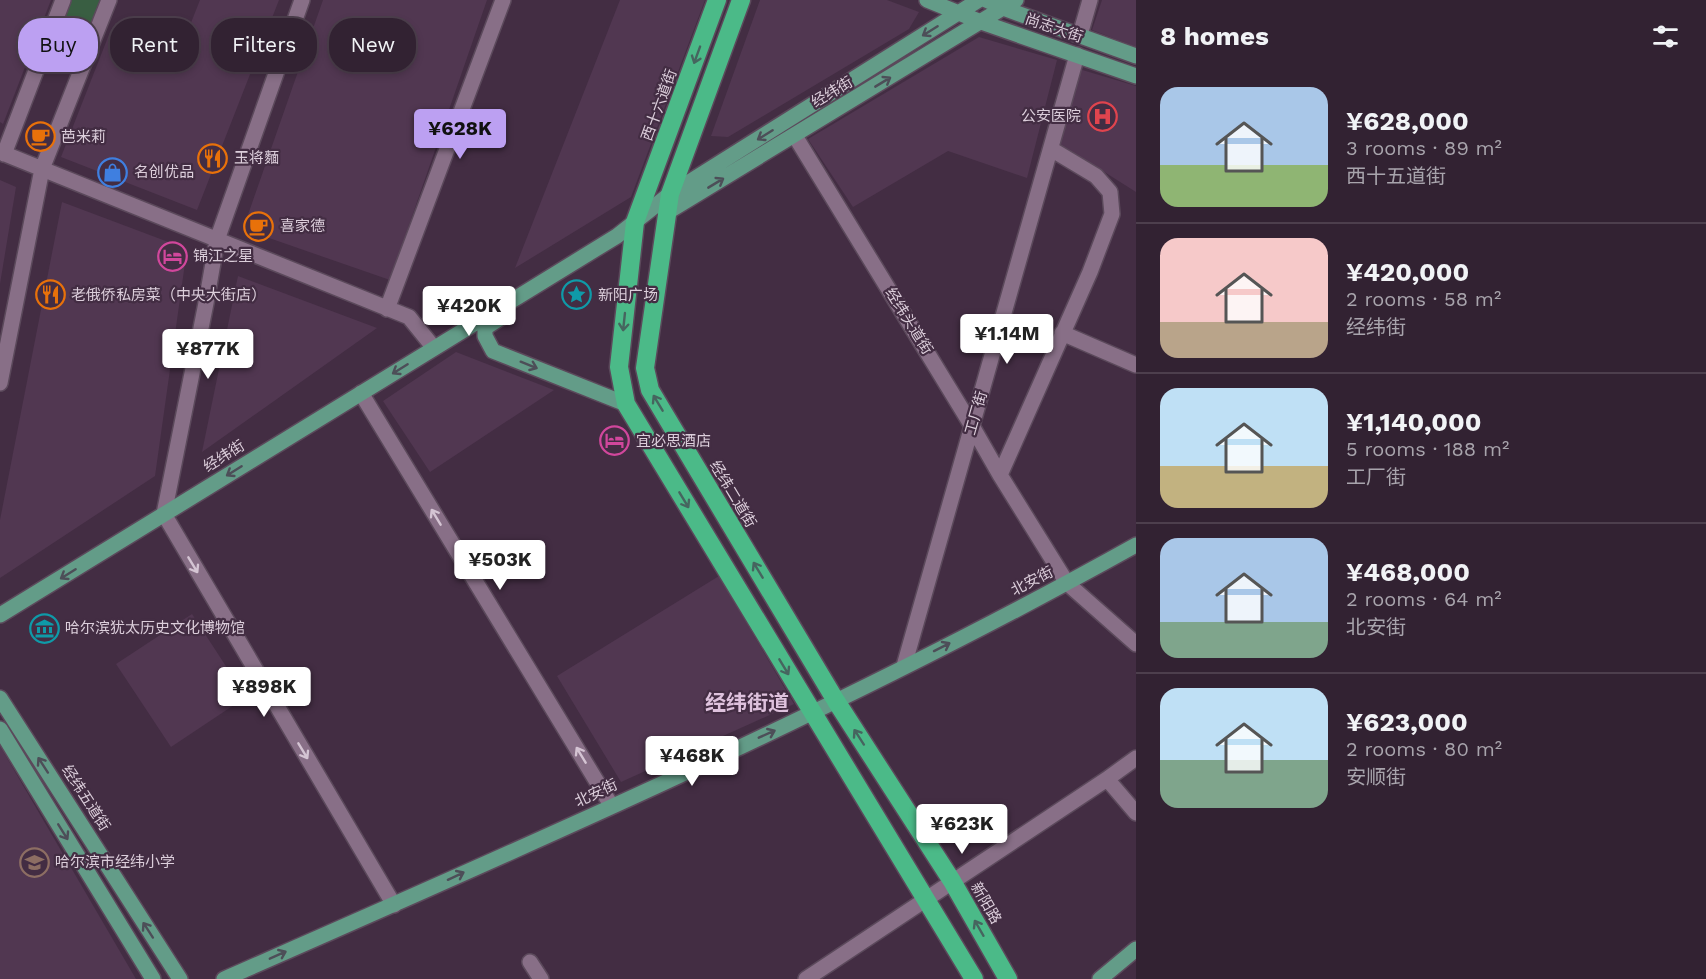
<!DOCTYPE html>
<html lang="en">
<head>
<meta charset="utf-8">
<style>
	:root { --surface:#322232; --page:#3d2f3e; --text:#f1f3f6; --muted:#a8a4ac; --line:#4d3f4d; --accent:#bca0f2 }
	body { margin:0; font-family:"Work Sans","Noto Sans SC",sans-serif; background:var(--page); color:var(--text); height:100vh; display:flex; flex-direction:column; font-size:22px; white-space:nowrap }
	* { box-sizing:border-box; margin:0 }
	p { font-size:20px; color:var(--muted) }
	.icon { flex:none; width:33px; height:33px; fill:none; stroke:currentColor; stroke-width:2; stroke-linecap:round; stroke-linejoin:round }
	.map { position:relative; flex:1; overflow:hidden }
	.drawer { display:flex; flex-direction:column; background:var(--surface); width:570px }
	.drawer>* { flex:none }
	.top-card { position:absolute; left:18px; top:18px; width:570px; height:54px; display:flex; gap:12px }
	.price { position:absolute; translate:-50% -51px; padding:0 14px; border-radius:6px; background:#fff; color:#222; font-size:20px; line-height:39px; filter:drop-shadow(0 2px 3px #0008) }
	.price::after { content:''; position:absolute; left:50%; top:36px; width:18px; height:14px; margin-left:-9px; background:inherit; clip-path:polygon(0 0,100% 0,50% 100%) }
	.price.selected { background:var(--accent); color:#111 }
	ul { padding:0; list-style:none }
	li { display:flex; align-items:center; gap:18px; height:150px; padding:0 24px }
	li+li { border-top:2px solid var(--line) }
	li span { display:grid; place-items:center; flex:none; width:168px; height:120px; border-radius:18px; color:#555 }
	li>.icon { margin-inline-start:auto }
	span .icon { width:72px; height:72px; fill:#fffc; stroke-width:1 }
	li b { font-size:26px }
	h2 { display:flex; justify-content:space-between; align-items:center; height:72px; padding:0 24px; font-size:26px }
	.pill { padding:0 21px; border-radius:24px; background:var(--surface); box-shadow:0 3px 9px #0003,0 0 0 2px var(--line); font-size:21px; line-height:54px }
	.pill.selected { background:var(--accent); color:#111 }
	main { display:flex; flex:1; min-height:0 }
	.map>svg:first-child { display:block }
</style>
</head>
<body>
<main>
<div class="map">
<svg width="1136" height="979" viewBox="0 0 1136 979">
	<rect width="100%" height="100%" fill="#432d43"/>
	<path fill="#513751" d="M 0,0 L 51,0 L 3,124 L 0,122 Z
		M 200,0 L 279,0 L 197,210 L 61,157 L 110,32 L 177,58 Z
		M 323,0 L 487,0 L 390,280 L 243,229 Z
		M 620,0 L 705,0 L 631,197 L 515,268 Z
		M 760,0 L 887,0 L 919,12 L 909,29 L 728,137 L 711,136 Z
		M 1102,0 L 1136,0 L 1136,47 L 1092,30 Z
		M 979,37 L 1057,60 L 1027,178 L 948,151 L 853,207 L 808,139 Z
		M 1079,69 L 1136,86 L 1136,192 L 1068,149 L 1059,146 Z
		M 0,180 L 16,187 L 0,284 Z
		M 62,202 L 187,249 L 155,476 L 0,578 L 0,520 Z
		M 238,276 L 377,328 L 202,452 Z
		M 456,352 L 554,390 L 430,472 L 383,401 Z
		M 719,576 L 794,704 L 621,782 L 557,676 Z
		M 192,614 L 246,697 L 171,747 L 116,664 Z
		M 0,746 L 136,979 L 0,979 Z"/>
	<path fill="#395e42" d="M 67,0 L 101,0 L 74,71 L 44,60 Z"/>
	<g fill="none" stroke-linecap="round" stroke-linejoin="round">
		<defs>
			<path id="minor" d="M 302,0 L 217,240 L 206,303 L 164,514 L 394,905
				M 1080,35 L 1090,0
				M 795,136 L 972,426 L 1000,475 L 1067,583 L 1136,644
				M 0,152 L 409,317 L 434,348
				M 4,154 L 63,0
				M 387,309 L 503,0
				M 1062,333 L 1136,365
				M 0,383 L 42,169 L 109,0
				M 361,393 L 611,805
				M 1000,475 L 1090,272 L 1112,214 L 1110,192 L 1096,176 L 1051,149
				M 904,666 L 1077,55
				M 1107,779 L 1136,813
				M 530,962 L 541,979
				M 806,979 L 1107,779 L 1136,758"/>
			<path id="major" d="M 927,0 L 981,22 L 1136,76
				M 986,0 L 1003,8 L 1136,56
				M 666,213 L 1016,0
				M 502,317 L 485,328 L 485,336 L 493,351 L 626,404
				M 0,615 L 617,236 L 670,194 L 979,0
				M 0,698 L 180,979
				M 0,729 L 153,979
				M 224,979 C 532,844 842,709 1136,545
				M 1100,979 L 1136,949"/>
			<path id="highway" d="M 717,0 L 635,222 L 619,367 L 626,404 L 974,979
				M 741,0 L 670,194 L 645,368 L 650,390 L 836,701 L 952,881 L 1008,979"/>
		</defs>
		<use href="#minor" stroke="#5b495b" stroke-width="18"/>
		<use href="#major" stroke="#5b495b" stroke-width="18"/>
		<use href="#highway" stroke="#5b495b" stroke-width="21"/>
		<use href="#minor" stroke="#886f87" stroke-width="15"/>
		<use href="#major" stroke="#639c88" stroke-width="15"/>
		<use href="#highway" stroke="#4bba88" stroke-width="18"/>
	</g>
	<defs><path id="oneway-shaft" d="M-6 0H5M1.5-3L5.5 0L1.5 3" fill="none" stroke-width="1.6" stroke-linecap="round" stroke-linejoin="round" transform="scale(1.5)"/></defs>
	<g stroke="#4d4e58">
		<use href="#oneway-shaft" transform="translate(930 31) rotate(148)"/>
		<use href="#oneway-shaft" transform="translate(883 82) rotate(-31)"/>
		<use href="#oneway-shaft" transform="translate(765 135) rotate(148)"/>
		<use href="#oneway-shaft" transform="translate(716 183) rotate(-31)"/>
		<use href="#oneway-shaft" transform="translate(529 365) rotate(22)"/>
		<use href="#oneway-shaft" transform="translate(400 369) rotate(148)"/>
		<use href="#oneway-shaft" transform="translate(234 471) rotate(148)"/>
		<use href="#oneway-shaft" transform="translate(68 574) rotate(148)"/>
		<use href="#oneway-shaft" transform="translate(942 647) rotate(-27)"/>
		<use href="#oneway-shaft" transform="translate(767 734) rotate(-24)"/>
		<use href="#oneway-shaft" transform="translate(43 765) rotate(-123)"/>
		<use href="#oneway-shaft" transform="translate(63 832) rotate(58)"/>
		<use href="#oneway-shaft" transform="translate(456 876) rotate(-25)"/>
		<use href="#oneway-shaft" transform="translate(148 930) rotate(-123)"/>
		<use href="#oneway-shaft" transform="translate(278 955) rotate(-24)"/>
	</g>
	<g stroke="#46655f">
		<use href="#oneway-shaft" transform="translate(697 55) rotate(110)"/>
		<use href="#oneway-shaft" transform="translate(624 322) rotate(96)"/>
		<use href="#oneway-shaft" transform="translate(658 403) rotate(-121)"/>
		<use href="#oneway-shaft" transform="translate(684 500) rotate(59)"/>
		<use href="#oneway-shaft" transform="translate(758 570) rotate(-121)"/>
		<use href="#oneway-shaft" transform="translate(784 667) rotate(59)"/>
		<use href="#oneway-shaft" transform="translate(859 737) rotate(-123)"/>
		<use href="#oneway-shaft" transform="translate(979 928) rotate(-120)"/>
	</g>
	<g stroke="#d4c4d3">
		<use href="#oneway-shaft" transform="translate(436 517) rotate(-121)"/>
		<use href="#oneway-shaft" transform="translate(193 565) rotate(59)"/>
		<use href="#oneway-shaft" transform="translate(303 751) rotate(59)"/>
		<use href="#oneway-shaft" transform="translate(581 755) rotate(-121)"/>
	</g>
	<defs>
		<symbol id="hospital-ring" viewBox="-11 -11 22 22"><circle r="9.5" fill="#432d43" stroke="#e0444e" stroke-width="1.5"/><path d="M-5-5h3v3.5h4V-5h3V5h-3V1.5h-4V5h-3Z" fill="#e0444e"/></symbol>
		<symbol id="cafe-ring" viewBox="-11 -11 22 22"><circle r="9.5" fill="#432d43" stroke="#e8710a" stroke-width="1.5"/><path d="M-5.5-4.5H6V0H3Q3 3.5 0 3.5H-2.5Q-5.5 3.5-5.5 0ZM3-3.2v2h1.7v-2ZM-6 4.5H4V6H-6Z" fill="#e8710a"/></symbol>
		<symbol id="restaurant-ring" viewBox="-11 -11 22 22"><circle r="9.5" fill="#432d43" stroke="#e8710a" stroke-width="1.5"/><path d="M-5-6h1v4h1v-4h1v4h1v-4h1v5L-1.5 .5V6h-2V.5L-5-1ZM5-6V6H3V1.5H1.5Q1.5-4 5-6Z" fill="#e8710a"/></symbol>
		<symbol id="shop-ring" viewBox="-11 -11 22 22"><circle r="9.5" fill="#432d43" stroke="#3f7fe0" stroke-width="1.5"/><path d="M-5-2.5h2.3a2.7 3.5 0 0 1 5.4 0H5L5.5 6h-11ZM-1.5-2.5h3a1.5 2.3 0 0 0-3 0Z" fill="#3f7fe0"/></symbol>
		<symbol id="hotel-ring" viewBox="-11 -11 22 22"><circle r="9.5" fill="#432d43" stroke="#d1479c" stroke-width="1.5"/><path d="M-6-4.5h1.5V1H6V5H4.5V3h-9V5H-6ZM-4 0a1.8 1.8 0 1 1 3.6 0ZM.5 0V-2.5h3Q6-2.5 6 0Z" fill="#d1479c"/></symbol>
		<symbol id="sight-ring" viewBox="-11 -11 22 22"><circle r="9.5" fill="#432d43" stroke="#0f9aa8" stroke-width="1.5"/><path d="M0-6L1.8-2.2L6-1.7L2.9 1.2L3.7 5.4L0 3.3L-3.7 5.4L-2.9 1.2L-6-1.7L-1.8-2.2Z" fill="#0f9aa8"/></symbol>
		<symbol id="museum-ring" viewBox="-11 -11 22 22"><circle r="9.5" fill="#432d43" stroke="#0f9aa8" stroke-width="1.5"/><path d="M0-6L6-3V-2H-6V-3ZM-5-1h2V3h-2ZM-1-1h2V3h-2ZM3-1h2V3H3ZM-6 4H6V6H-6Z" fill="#0f9aa8"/></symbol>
		<symbol id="school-ring" viewBox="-11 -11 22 22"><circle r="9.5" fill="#432d43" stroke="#8d6e63" stroke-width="1.5"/><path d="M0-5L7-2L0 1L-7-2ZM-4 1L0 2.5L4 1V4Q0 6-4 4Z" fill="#8d6e63"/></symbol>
	</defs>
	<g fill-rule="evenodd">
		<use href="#hospital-ring" x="1086" y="100" width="33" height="33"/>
		<use href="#cafe-ring" x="24" y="120" width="33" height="33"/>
		<use href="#restaurant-ring" x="196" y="142" width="33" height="33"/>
		<use href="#shop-ring" x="96" y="156" width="33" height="33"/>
		<use href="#cafe-ring" x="242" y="210" width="33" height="33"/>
		<use href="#hotel-ring" x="156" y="240" width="33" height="33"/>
		<use href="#restaurant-ring" x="34" y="278" width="33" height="33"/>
		<use href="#sight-ring" x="560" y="278" width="33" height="33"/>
		<use href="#hotel-ring" x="598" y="424" width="33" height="33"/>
		<use href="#museum-ring" x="28" y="612" width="33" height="33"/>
		<use href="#school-ring" x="18" y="846" width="33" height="33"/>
	</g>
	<g text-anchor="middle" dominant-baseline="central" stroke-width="4.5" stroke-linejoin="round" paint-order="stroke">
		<g font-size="15" fill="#dccedb" stroke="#432d43">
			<text transform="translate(1054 28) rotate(19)">尚志大街</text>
			<text transform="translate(832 92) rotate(-31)">经纬街</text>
			<text transform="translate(659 105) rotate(-70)">西十六道街</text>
			<text transform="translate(909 321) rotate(58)">经纬头道街</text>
			<text transform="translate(976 413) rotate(-74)">工厂街</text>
			<text transform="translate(224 456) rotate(-32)">经纬街</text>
			<text transform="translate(733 494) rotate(59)">经纬二道街</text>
			<text transform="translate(1032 581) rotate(-27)">北安街</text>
			<text transform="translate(596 793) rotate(-25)">北安街</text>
			<text transform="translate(86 798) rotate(57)">经纬五道街</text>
			<text transform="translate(986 903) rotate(60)">新阳路</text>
		</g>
		<g font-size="15" fill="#dccedb" stroke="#432d43" text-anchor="start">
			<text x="1081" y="116" text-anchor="end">公安医院</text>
			<text x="61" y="137">芭米莉</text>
			<text x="234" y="158">玉将麵</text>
			<text x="134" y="172">名创优品</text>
			<text x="280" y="226">喜家德</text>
			<text x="193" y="256">锦江之星</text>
			<text x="71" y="295">老俄侨私房菜（中央大街店）</text>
			<text x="598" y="295">新阳广场</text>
			<text x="636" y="441">宜必思酒店</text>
			<text x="65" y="628">哈尔滨犹太历史文化博物馆</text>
			<text x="55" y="862">哈尔滨市经纬小学</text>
		</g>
		<g font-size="21" font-weight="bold" fill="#dec2dd" stroke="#432d43">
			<text x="747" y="702">经纬街道</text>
		</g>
	</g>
</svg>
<b class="price selected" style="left:460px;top:160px">¥628K</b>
<b class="price" style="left:469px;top:337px">¥420K</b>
<b class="price" style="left:1007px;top:365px">¥1.14M</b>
<b class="price" style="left:208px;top:380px">¥877K</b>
<b class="price" style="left:500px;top:591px">¥503K</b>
<b class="price" style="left:264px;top:718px">¥898K</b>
<b class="price" style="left:692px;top:787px">¥468K</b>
<b class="price" style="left:962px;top:855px">¥623K</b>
<div class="top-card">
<a class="pill selected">Buy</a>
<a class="pill">Rent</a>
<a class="pill">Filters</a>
<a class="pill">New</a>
</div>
</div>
<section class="drawer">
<h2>8 homes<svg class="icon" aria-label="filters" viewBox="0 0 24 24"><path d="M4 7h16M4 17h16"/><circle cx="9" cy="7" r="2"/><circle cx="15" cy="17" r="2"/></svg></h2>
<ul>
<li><span style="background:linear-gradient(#a9c7e8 65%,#8fb573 0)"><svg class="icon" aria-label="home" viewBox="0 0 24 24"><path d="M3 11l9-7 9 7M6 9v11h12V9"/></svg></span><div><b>¥628,000</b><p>3 rooms · 89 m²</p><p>西十五道街</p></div></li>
<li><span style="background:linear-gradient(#f6c9c9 70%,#b9a48a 0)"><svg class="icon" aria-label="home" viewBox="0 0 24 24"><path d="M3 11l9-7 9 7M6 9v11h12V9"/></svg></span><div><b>¥420,000</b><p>2 rooms · 58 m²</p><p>经纬街</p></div></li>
<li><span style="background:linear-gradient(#bfe0f5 65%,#c2b280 0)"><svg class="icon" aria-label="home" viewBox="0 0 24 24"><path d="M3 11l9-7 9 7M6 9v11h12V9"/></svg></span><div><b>¥1,140,000</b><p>5 rooms · 188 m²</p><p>工厂街</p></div></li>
<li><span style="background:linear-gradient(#a9c7e8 70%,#7fa58c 0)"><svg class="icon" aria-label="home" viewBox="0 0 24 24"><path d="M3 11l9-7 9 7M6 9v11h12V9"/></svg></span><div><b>¥468,000</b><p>2 rooms · 64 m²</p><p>北安街</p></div></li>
<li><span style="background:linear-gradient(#bfe0f5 60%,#7fa58c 0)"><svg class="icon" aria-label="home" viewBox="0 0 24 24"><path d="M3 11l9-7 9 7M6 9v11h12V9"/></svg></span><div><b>¥623,000</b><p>2 rooms · 80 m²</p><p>安顺街</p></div></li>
</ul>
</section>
</main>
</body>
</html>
